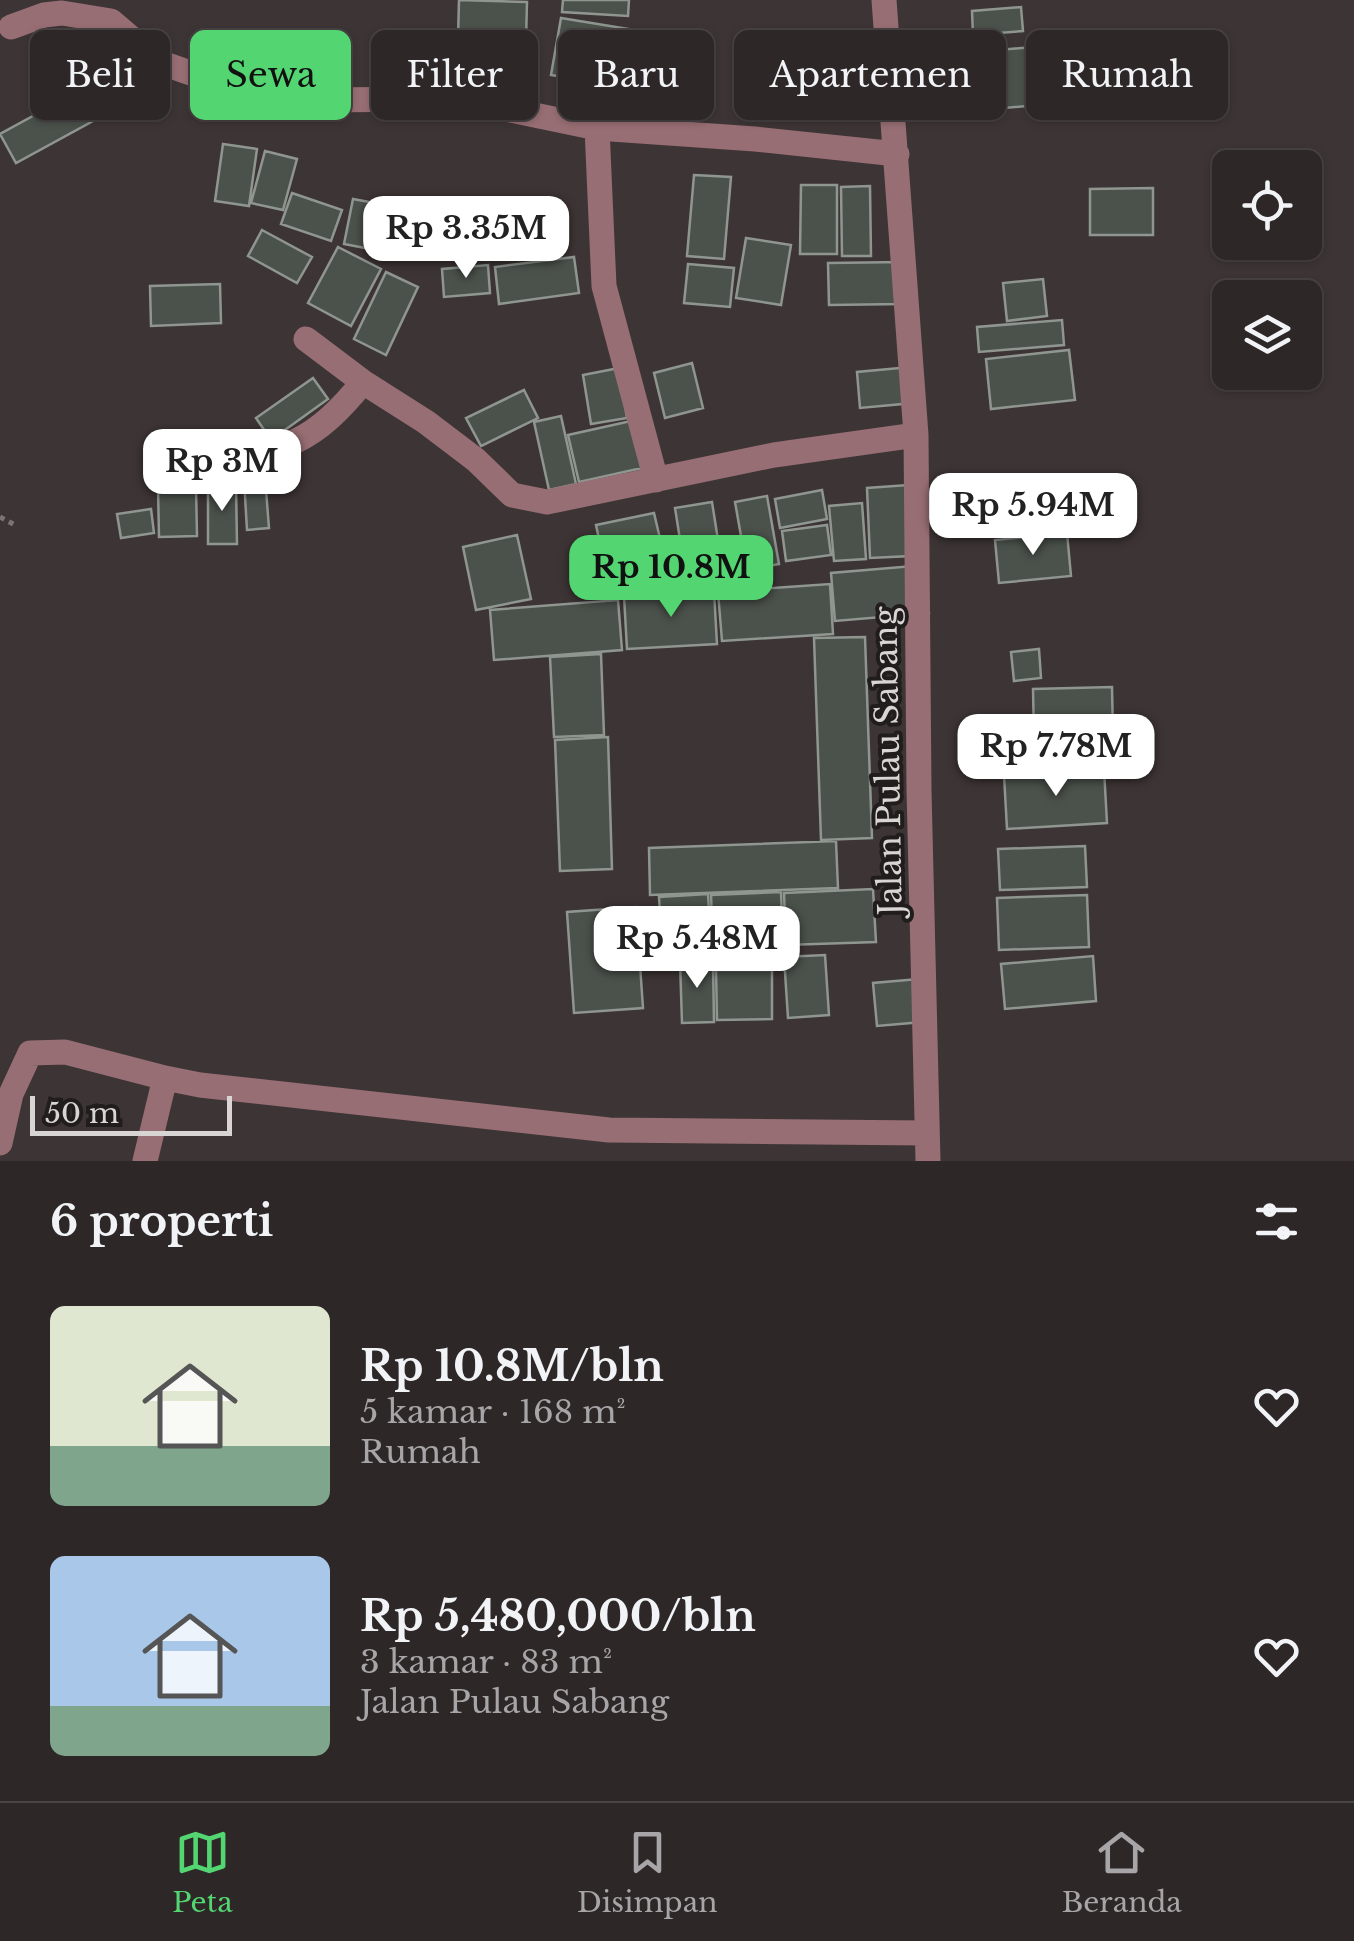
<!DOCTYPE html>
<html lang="id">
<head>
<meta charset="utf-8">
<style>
	:root { --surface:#2e2728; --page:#3a3334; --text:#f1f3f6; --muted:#a7a5a8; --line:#494445; --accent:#53d672 }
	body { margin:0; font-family:"Libre Baskerville",serif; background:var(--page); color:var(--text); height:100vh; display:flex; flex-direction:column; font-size:38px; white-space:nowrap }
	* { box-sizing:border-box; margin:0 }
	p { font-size:32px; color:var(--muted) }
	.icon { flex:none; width:55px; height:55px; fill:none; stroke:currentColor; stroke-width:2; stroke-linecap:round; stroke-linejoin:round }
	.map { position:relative; height:1161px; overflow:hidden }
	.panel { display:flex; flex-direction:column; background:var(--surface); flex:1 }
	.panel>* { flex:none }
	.banner { position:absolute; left:30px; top:30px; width:1295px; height:90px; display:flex; gap:20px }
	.tools { position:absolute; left:1212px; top:150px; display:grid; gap:20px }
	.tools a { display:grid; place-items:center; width:110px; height:110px; border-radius:15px; background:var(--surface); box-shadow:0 2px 8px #0004,0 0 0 2px var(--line); font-size:50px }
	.scale { position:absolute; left:30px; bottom:25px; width:202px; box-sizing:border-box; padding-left:10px; border:5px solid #dad5d5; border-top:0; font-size:28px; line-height:35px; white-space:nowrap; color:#dad5d5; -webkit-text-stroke:8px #211d1d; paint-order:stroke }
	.price { position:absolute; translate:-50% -85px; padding:0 22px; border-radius:20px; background:#fff; color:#222; font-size:32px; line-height:65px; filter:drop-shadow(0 2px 5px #0008) }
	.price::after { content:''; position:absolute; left:50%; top:60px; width:30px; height:22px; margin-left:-15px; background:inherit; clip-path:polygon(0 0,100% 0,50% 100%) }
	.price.on { background:var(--accent); color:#111 }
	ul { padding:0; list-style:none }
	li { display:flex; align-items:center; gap:30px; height:250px; padding:0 50px }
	li span { display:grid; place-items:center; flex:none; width:280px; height:200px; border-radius:15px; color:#555 }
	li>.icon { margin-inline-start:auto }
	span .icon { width:120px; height:120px; fill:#fffc; stroke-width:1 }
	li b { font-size:42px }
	h2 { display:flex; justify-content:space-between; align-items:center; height:120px; padding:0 50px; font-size:42px }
	.pill { padding:0 35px; border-radius:15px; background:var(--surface); box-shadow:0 2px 8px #0004,0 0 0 2px var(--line); font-size:35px; line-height:90px }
	.pill.on { background:var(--accent); color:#111 }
	.dock { display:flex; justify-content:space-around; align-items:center; height:140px; border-top:2px solid var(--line); background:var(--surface); font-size:28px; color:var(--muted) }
	.dock a { display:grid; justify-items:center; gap:5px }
	.dock .on { color:var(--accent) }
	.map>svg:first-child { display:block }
</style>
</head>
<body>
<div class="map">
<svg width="1354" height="1161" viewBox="0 0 1354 1161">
	<rect width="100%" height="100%" fill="#3d3435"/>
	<path fill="#4b514b" stroke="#8f9690" stroke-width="2.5" d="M 459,0 L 527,2 L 526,41 L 458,39 Z
		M 563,0 L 629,0 L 628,16 L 562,12 Z
		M 1021,7 L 1023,31 L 973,35 L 972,11 Z
		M 561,18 L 653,33 L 643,90 L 551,75 Z
		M 1077,43 L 1081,101 L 993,109 L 988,51 Z
		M 836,72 L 892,74 L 891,109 L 835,107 Z
		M 77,92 L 93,121 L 16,163 L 0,134 Z
		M 223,144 L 257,149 L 249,206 L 215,201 Z
		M 265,151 L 297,159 L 283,210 L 251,203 Z
		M 694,175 L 731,177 L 724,259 L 687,256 Z
		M 801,185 L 837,185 L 837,254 L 800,254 Z
		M 870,186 L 871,256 L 842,256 L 841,187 Z
		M 1153,188 L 1153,235 L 1090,235 L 1090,189 Z
		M 292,193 L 342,210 L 331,241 L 281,224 Z
		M 353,199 L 391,206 L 381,251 L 344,244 Z
		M 262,230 L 312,257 L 297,283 L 248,256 Z
		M 746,238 L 791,245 L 781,305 L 736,298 Z
		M 338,247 L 381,269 L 351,326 L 308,303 Z
		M 574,257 L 579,293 L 499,304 L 495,267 Z
		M 903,262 L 903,304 L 829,305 L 828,263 Z
		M 688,264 L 734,268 L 730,307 L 684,303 Z
		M 488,265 L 490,293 L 444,297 L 442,269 Z
		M 386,272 L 418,287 L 386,355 L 354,339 Z
		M 1043,279 L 1047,316 L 1007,321 L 1003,283 Z
		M 220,284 L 221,323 L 151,326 L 150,286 Z
		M 1062,320 L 1064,345 L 979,352 L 977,327 Z
		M 1069,350 L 1075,400 L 991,409 L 986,359 Z
		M 692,363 L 703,408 L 665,418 L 654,373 Z
		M 910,367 L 913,403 L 860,408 L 857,372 Z
		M 619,368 L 627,418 L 591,424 L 583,375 Z
		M 313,378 L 328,399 L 271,440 L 256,418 Z
		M 524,390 L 538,418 L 481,446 L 466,418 Z
		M 561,416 L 576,484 L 549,490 L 534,422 Z
		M 631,421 L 642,468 L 579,482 L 568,435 Z
		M 265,477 L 269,528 L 247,530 L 244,479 Z
		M 236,484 L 237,544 L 208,544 L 208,485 Z
		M 908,485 L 911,556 L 870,558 L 867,488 Z
		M 196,486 L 197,536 L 159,537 L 158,487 Z
		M 822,490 L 827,519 L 780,528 L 775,499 Z
		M 767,496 L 779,564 L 747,570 L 735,502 Z
		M 712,502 L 721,559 L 684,565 L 675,508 Z
		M 862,503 L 866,559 L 834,561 L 829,506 Z
		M 151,509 L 154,533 L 121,538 L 117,514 Z
		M 654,513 L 666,564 L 607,577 L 596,525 Z
		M 827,525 L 831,555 L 786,561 L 782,531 Z
		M 1067,533 L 1071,576 L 999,583 L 995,540 Z
		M 517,535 L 531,599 L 476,610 L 463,547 Z
		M 925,565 L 929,613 L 835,621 L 831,573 Z
		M 830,584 L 833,634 L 722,641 L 718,592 Z
		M 714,591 L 717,644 L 627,649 L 624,596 Z
		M 618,600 L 622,650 L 494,660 L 490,610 Z
		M 865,637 L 872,838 L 821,840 L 814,638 Z
		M 1039,649 L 1041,678 L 1014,681 L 1011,652 Z
		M 601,654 L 604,735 L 554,737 L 550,657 Z
		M 1112,687 L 1113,735 L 1034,738 L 1033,689 Z
		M 608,737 L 612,869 L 560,871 L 555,740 Z
		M 1053,740 L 1055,769 L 991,772 L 990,744 Z
		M 1104,769 L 1107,823 L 1007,829 L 1004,775 Z
		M 836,841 L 838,888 L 650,895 L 649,848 Z
		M 1085,846 L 1087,887 L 1000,890 L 998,849 Z
		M 873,889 L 876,942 L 786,945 L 784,893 Z
		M 781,892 L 783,942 L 713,944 L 711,895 Z
		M 708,894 L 711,946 L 662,948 L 659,897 Z
		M 1087,895 L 1089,947 L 999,950 L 997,898 Z
		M 636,907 L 643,1008 L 574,1013 L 567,912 Z
		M 825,955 L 829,1015 L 788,1018 L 784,957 Z
		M 1093,956 L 1096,1001 L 1005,1009 L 1001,964 Z
		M 713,960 L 714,1022 L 682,1023 L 680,961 Z
		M 716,970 L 772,970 L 772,1019 L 717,1020 Z
		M 930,978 L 934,1021 L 877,1026 L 873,983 Z"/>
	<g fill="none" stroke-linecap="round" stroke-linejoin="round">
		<path stroke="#7b7475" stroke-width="5" stroke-dasharray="5 5" stroke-linecap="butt" d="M 0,517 L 17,526"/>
		<path stroke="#976e73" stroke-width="25" d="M 884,0 L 916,435 L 919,790 L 928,1161
			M 11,27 L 44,15 L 62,13 L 111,21 L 159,62 L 259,97 L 307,100 L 457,99 L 597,128 L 755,139 L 897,154
			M 597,128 L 604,286 L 656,480
			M 306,339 L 363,382 L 426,422 L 476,460 L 512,495 L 547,502 L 774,455 L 916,435
			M 209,456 C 284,456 316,440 363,382
			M 0,1143 L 11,1094 L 30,1053 L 65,1052 L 165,1078
			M 145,1161 L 165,1078 L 200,1085 L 609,1130 L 927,1133"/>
	</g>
	<g text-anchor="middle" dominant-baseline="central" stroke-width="8" stroke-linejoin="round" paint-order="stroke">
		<g font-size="32" fill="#dad5d5" stroke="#211d1d">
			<text transform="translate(888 761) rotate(-91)">Jalan Pulau Sabang</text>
		</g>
	</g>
</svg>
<div class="tools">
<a><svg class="icon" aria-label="locate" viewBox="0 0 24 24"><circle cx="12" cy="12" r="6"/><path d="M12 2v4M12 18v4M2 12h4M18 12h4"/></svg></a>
<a><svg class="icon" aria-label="layers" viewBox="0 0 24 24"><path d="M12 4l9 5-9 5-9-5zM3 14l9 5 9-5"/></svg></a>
</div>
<div class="scale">50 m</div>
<b class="price" style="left:466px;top:281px">Rp 3.35M</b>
<b class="price" style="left:222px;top:514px">Rp 3M</b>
<b class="price" style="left:1033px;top:558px">Rp 5.94M</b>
<b class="price on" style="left:671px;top:620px">Rp 10.8M</b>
<b class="price" style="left:1056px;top:799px">Rp 7.78M</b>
<b class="price" style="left:697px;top:991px">Rp 5.48M</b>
<div class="banner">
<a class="pill">Beli</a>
<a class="pill on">Sewa</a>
<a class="pill">Filter</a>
<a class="pill">Baru</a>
<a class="pill">Apartemen</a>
<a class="pill">Rumah</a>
</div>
</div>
<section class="panel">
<h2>6 properti<svg class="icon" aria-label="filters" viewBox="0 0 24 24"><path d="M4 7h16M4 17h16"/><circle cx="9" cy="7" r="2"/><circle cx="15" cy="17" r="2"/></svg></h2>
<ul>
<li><span style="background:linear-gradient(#dfe7d0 70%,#7fa58c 0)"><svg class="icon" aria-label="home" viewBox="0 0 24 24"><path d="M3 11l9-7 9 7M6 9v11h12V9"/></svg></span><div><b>Rp 10.8M/bln</b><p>5 kamar · 168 m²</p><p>Rumah</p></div><svg class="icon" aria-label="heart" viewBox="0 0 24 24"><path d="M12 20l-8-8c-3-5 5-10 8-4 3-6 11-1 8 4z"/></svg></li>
<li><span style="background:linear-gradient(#a9c7e8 75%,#7fa58c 0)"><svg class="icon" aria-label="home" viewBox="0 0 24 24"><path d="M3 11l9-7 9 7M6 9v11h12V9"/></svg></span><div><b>Rp 5,480,000/bln</b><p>3 kamar · 83 m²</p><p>Jalan Pulau Sabang</p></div><svg class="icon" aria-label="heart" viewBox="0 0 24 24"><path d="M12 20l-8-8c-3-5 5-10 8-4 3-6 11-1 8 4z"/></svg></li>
</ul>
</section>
<nav class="dock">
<a class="on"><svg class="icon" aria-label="map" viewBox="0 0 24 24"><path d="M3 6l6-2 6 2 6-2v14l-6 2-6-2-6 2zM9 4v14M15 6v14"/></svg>Peta</a>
<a><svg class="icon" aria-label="saved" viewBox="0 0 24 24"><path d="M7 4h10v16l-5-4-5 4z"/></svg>Disimpan</a>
<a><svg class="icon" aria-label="home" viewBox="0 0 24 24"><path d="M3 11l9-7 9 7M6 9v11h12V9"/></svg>Beranda</a>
</nav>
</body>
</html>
